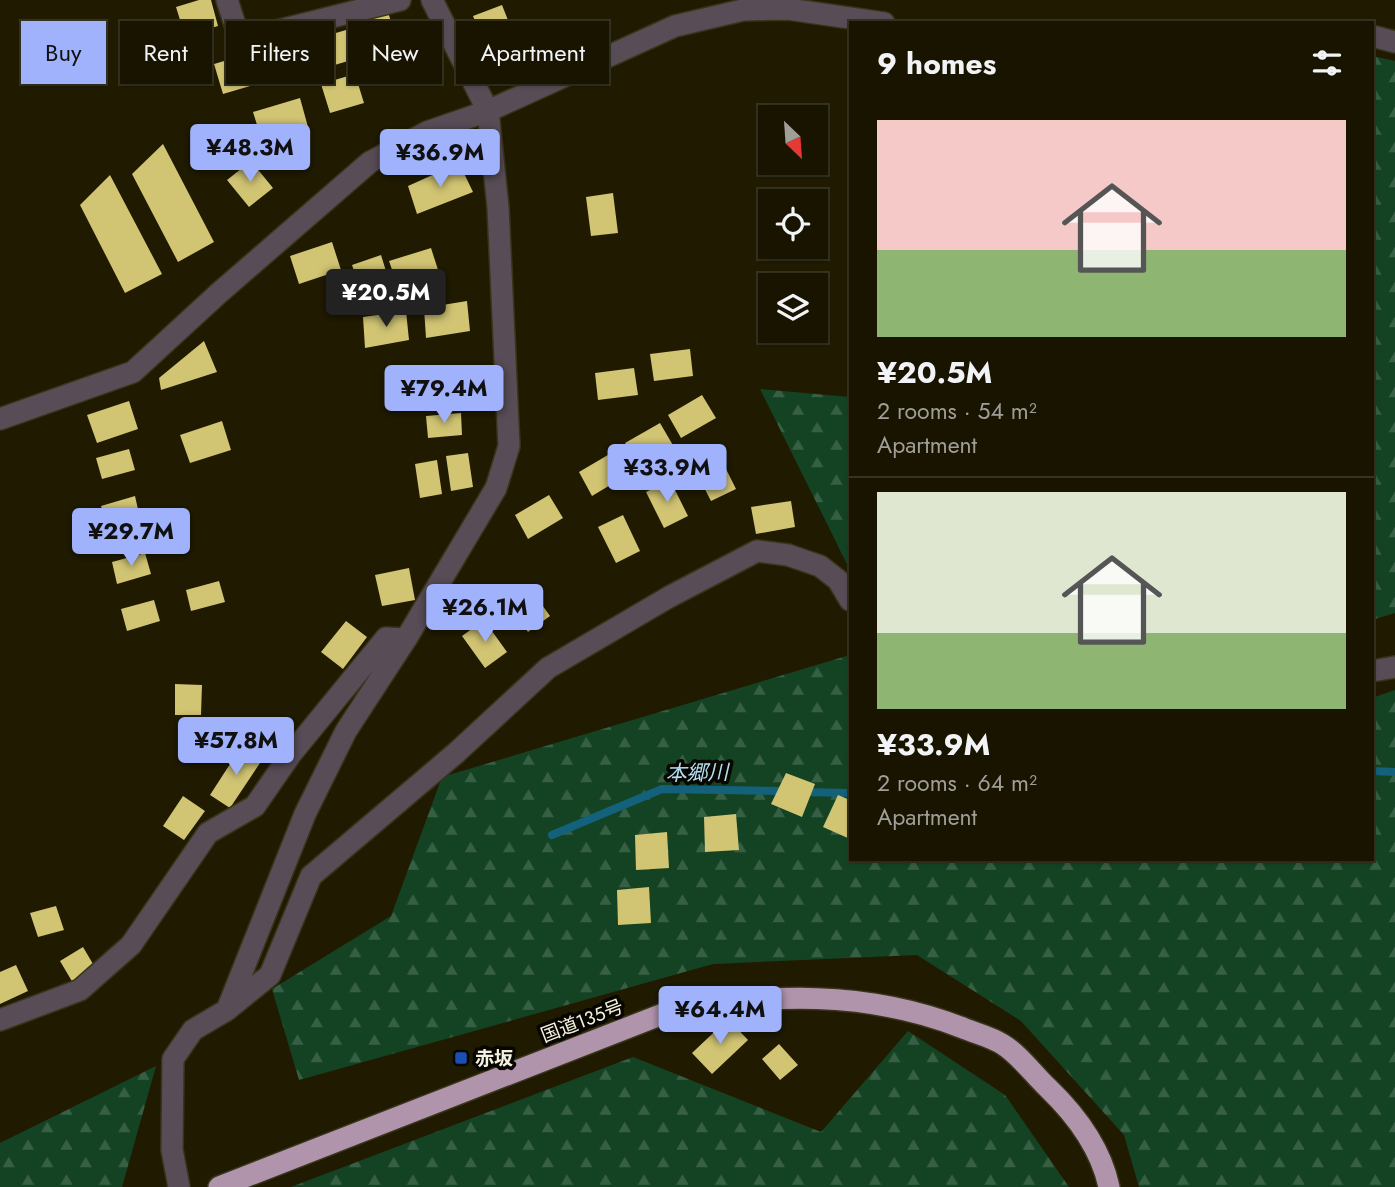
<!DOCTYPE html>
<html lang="en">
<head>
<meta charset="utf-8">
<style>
	:root { --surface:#181400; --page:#25210f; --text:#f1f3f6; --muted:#9f9e99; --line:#363322; --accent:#a1b2fd }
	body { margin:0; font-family:Jost,"Noto Sans JP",sans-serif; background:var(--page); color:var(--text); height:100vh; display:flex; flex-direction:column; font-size:26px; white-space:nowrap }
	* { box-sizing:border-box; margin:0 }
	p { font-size:23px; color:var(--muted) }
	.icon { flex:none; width:38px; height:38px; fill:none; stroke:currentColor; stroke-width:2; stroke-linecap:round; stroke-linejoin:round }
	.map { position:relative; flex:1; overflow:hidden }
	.drawer { position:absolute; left:849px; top:21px; width:525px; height:840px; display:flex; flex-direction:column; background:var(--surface); border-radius:0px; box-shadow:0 2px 5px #0004,0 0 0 2px var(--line) }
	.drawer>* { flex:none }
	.hud { position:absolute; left:21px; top:21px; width:665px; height:63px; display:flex; gap:14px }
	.needle { width:46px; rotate:155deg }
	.fabs { position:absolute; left:758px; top:105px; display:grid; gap:14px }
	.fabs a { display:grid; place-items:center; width:70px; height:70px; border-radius:0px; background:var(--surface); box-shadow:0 2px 5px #0004,0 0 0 2px var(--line); font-size:35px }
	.price { position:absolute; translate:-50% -60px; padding:0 16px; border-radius:7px; background:var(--accent); color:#111; font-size:23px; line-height:46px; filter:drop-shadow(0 2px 4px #0008) }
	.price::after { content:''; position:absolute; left:50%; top:42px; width:21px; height:16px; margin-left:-10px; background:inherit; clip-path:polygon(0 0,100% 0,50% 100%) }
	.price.active { background:#222; color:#fff }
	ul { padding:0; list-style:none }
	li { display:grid; align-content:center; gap:14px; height:371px; padding:0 28px }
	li+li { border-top:2px solid var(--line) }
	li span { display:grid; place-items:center; height:217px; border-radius:0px; color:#555 }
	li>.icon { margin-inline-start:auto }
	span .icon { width:126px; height:126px; fill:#fffc; stroke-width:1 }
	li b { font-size:30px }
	h2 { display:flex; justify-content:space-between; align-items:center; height:84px; padding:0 28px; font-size:30px }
	.chip { padding:0 24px; border-radius:0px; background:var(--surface); box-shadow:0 2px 5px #0004,0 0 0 2px var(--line); font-size:24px; line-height:63px }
	.chip.active { background:var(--accent); color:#111 }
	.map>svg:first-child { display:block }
</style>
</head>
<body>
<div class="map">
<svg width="1395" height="1187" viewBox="0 0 1395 1187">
	<defs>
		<pattern id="forest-firs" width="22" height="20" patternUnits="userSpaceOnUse" patternTransform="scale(1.75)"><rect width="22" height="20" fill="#144324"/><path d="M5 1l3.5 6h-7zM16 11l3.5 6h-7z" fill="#375f44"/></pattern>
	</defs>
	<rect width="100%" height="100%" fill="#201b00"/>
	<path fill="url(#forest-firs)" d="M 1372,56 L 1395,61 L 1395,613 L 1372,620 Z
		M 760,389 L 850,397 L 850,570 Z
		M 850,655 L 850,859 L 1372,859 L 1372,698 L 1395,690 L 1395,1187 L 1139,1187 L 1124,1135 L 1021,1021 L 917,955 L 713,964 L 299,1080 L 272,989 L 391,916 L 442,777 Z
		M 908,1031 L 1005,1095 L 1069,1187 L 291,1187 L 633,1057 L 821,1132 Z
		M 156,1066 L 122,1187 L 0,1187 L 0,1143 Z"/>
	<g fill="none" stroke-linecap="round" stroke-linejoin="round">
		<path stroke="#13617b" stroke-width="8" d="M 1372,771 L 1395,772
			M 801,792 L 850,793
			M 552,835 L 662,789 L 785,791"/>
	</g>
	<path fill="#d1c473" d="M 199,0 L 211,0 L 218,26 L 185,36 L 176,7 Z
		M 502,5 L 515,38 L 486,49 L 473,16 Z
		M 388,12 L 397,41 L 364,52 L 355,22 Z
		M 346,30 L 355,59 L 321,69 L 312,40 Z
		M 296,41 L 305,70 L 271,80 L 262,51 Z
		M 248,54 L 257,84 L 223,94 L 214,64 Z
		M 355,74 L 364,103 L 330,113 L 321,84 Z
		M 300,98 L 308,127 L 262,141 L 253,112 Z
		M 163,144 L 214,242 L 178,262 L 132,174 Z
		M 251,161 L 273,188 L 249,207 L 227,180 Z
		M 459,163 L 473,192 L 417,214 L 408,186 Z
		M 110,175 L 162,274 L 125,293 L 80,205 Z
		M 613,193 L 618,233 L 591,236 L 586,197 Z
		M 332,242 L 341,270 L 299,284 L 290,256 Z
		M 431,248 L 440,276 L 399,290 L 389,261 Z
		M 381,255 L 394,297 L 366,306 L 352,265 Z
		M 467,301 L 470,331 L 426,338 L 424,308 Z
		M 406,311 L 409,340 L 365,348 L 363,317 Z
		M 204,341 L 217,372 L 161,390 L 159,378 Z
		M 690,349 L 693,376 L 654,381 L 650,354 Z
		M 485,365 L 487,395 L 430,398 L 428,368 Z
		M 634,368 L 638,395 L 598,400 L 595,373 Z
		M 702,395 L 716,418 L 681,438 L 668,415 Z
		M 129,401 L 138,429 L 97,443 L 87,415 Z
		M 461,413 L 462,435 L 428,438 L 426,416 Z
		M 222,421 L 231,450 L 190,463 L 180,435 Z
		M 660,423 L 674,447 L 639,467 L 625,443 Z
		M 129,449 L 135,470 L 102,479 L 96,458 Z
		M 613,452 L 627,475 L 592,496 L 579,472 Z
		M 468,453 L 473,487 L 451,491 L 446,456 Z
		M 718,453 L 736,489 L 711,501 L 693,466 Z
		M 437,460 L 442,494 L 420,498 L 415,464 Z
		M 670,480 L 688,516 L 664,528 L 646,492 Z
		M 549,495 L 563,518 L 528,539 L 515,515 Z
		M 135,496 L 140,518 L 107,527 L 101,506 Z
		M 791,501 L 795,527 L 756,534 L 751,507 Z
		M 623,515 L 640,551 L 616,563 L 598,527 Z
		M 145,553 L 151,574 L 117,584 L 112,562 Z
		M 409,568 L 415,600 L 382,606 L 375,575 Z
		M 219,581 L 225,602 L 191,611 L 186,590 Z
		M 527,584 L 550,616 L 528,632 L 505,600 Z
		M 154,600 L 160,621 L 127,631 L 121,609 Z
		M 484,620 L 507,652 L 485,668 L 462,636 Z
		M 346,621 L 367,637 L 343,669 L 321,652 Z
		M 175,684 L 202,685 L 201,715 L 175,715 Z
		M 241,747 L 262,760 L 230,808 L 210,795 Z
		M 786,773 L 815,784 L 802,817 L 771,804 Z
		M 838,795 L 850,800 L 850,839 L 823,827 Z
		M 183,796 L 205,811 L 184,840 L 163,826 Z
		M 736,814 L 739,850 L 705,852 L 704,817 Z
		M 667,832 L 669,868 L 636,870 L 635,835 Z
		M 649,887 L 651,923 L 618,925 L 617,890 Z
		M 56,906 L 64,930 L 38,937 L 30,913 Z
		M 83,947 L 96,969 L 73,983 L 60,961 Z
		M 16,965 L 28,991 L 0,1004 L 0,972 Z
		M 728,1019 L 748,1040 L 712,1074 L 692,1053 Z
		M 779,1044 L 798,1065 L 780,1080 L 762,1059 Z"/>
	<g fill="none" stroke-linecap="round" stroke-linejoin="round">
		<defs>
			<path id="minor" d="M 227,0 L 240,40 L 400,0
				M 1372,36 L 1395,42
				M 0,419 L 133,372 L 219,293 L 370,162 L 427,132 L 488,111 L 675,26 L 743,10 L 788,9 L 884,23
				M 1372,671 L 1395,667
				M 228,1009 L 270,975 L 311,876 L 456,753 L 548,668 L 669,597 L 757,551 L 788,555 L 820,566 L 838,580 L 850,600
				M 0,1020 L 80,990 L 131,945 L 208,833 L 255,806 L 291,754 L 386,638 L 406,639
				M 179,1187 L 172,1150 L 173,1059 L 193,1030 L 227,1010 L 305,814 L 346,731 L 406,639 L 496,488 L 509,446 L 498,207 L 488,111 L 432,0"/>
			<path id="highway" d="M 219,1187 L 668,1012 C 767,993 867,990 963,1028 C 975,1033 991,1037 1002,1044 C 1019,1054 1034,1075 1048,1088 C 1076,1115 1101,1149 1109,1187"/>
		</defs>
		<use href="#minor" stroke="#39351b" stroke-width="24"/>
		<use href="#highway" stroke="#39351b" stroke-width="24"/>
		<use href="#minor" stroke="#584d57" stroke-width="21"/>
		<use href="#highway" stroke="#b094ac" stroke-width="21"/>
	</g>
	<rect fill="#1a4fb4" stroke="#080600" stroke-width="2.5" x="454" y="1051" width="14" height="14" rx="3.5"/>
	<g text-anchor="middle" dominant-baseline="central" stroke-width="7" stroke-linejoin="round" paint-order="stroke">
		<g font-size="19" fill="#f4f2e0" stroke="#080600">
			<text transform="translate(582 1021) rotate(-21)">国道135号</text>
		</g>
		<g font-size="19" font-weight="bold" fill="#f4f2e0" stroke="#080600" text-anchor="start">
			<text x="475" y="1058">赤坂</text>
		</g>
		<g font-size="21" font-style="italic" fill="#b2def2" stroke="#080600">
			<text transform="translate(697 773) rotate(-1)">本郷川</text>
		</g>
	</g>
</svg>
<div class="fabs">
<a><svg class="needle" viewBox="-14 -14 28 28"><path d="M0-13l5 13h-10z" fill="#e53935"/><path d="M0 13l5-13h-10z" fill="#9f9e99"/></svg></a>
<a><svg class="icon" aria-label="locate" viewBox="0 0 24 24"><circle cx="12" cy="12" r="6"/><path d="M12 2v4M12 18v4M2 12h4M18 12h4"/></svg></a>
<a><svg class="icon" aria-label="layers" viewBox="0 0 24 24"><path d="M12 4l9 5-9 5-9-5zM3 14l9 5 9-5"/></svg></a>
</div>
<b class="price" style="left:250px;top:184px">¥48.3M</b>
<b class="price" style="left:440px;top:189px">¥36.9M</b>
<b class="price active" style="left:386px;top:329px">¥20.5M</b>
<b class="price" style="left:444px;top:425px">¥79.4M</b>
<b class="price" style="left:667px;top:504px">¥33.9M</b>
<b class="price" style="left:131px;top:568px">¥29.7M</b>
<b class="price" style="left:485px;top:644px">¥26.1M</b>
<b class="price" style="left:236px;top:777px">¥57.8M</b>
<b class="price" style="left:720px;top:1046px">¥64.4M</b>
<div class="hud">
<a class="chip active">Buy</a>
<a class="chip">Rent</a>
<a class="chip">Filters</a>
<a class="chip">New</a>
<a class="chip">Apartment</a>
</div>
<section class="drawer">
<h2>9 homes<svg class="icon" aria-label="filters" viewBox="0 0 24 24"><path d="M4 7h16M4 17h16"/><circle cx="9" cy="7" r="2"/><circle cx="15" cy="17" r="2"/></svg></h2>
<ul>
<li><span style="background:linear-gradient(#f6c9c9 60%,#8fb573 0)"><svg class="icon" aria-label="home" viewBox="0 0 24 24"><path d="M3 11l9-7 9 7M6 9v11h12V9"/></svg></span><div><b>¥20.5M</b><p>2 rooms · 54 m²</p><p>Apartment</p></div></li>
<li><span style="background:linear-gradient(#dfe7d0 65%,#8fb573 0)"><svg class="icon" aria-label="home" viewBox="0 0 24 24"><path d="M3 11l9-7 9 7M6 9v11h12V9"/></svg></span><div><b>¥33.9M</b><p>2 rooms · 64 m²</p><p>Apartment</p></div></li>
</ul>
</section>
</div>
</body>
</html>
